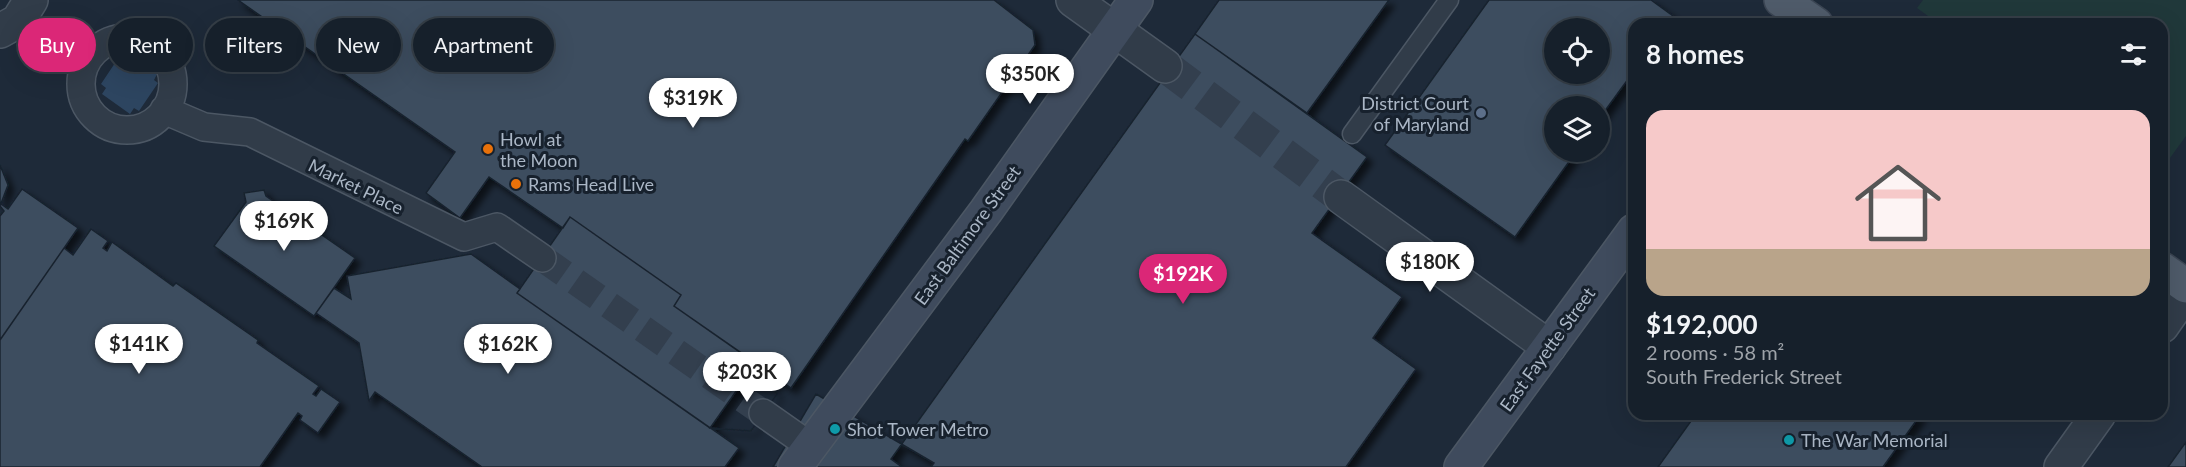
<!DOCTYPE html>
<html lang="en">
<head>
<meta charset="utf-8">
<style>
	:root { --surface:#16202b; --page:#1f2833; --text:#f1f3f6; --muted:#9ea3a9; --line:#353e47; --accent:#db2777 }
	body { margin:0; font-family:Lato,sans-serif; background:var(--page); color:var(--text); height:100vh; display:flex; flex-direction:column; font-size:22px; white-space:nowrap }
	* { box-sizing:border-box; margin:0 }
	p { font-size:20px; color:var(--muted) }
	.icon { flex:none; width:33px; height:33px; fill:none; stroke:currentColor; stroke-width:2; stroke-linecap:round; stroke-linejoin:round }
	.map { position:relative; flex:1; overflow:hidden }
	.panel { position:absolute; left:1628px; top:18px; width:540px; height:402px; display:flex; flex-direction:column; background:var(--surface); border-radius:18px; box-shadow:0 6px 24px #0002,0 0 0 2px var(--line) }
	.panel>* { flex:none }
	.top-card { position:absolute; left:18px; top:18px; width:570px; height:54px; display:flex; gap:12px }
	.buttons { position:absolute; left:1544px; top:18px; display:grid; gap:12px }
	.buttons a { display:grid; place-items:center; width:66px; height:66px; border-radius:50%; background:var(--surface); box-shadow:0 6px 24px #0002,0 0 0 2px var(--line); font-size:30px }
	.price { position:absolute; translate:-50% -51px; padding:0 14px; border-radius:21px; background:#fff; color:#222; font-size:20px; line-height:39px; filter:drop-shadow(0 2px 3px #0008) }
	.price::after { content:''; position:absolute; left:50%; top:36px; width:18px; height:14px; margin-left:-9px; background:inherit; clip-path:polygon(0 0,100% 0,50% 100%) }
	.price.current { background:var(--accent); color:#fff }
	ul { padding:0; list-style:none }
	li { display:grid; align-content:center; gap:12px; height:318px; padding:0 18px }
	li+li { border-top:2px solid var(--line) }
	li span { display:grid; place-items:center; height:186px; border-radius:18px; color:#555 }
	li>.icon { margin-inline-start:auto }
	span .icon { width:108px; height:108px; fill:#fffc; stroke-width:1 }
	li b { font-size:26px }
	h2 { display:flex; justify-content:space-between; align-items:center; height:72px; padding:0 18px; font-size:26px }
	.chip { padding:0 21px; border-radius:27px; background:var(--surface); box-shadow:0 6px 24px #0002,0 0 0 2px var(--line); font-size:21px; line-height:54px }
	.chip.current { background:var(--accent); color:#fff }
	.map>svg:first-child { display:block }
</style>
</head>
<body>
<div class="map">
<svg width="2186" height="467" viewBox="0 0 2186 467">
	<defs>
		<filter id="shadow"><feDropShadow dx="5.5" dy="5.5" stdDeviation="3" flood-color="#0009"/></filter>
	</defs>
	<rect width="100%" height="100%" fill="#1e2a39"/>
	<path fill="#20383a" d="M 1923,0 L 2186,0 L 2186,136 L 2162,169 L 2162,24 L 1939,24 L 1917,8 Z"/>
	<path fill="#2d4560" d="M 129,55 L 157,74 L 154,80 L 158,83 L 139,111 L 134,108 L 130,114 L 102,94 L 106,88 L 101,84 L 119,57 L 125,61 Z"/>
	<path fill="#3e4d5e" stroke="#19232f" stroke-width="1.5" fill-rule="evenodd" filter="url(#shadow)" d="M 238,0 L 994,0 L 1033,30 L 1035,45 L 968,141 L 965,139 L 791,388 L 674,306 L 681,295 L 570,217 L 563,228 L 489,177 L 460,218 L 426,193 L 455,152 Z
		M 1219,0 L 1389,0 L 1307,113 L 1195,34 Z
		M 1489,0 L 1651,0 L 1673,16 L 1667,24 L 1634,24 L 1634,71 L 1599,119 L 1599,106 L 1554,106 L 1554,152 L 1576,152 L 1515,237 L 1385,145 ZM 1554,28 L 1599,28 L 1599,74 L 1554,74 Z
		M 1195,34 L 1367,157 L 1312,233 L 1402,297 L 1373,338 L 1416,369 L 1346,467 L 902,467 L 891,459 Z
		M 0,165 L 8,185 L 0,206 Z
		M 22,189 L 78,228 L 0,340 L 0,216 L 4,211 L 0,206 L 1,204 L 8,209 Z
		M 264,190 L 266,196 L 355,258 L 314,316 L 214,246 L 246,202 L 244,193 Z
		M 570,217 L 681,295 L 674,306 L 756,363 L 777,394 L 751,431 L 710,428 L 517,293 Z
		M 91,229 L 108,241 L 103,248 L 107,251 L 112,242 L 173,286 L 176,283 L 258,340 L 257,343 L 319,386 L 313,394 L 316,396 L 321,389 L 340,402 L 318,433 L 300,420 L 302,416 L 298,413 L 260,467 L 0,467 L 0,340 L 64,248 L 73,255 Z
		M 471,254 L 520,289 L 517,293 L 739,448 L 725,467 L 482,467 L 375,392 L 369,401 L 359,343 L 316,313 L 334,288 L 351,299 L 347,276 Z
		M 756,363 L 777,394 L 751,431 L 710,428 Z
		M 816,394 L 934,463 L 931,467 L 773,467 Z
		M 1696,414 L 1921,414 L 1883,467 L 1658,467 Z
		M 2186,442 L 2186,467 L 2168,467 Z"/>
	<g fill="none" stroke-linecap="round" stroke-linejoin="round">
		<path stroke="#333f4e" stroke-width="27" stroke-dasharray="27 14" stroke-linecap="butt" d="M 542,258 L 763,413"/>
		<path stroke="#333f4e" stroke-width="33" stroke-dasharray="33 16" stroke-linecap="butt" d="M 1165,66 L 1341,197"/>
		<defs>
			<path id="service" d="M 1352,134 L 1449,0"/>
			<path id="pedestrian" d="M81 84a46 46 0 1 1 92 0a46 46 0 1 1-92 0Z
				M 164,110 L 204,127 L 250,132 L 464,237 L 497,227 L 542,258
				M 763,413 L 810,446"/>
			<path id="minor" d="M 1073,0 L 1165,66
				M 0,31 L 18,21 L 31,0
				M 1341,197 L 1549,347
				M 2162,326 L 2186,292
				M 2061,467 L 2099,414"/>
			<path id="secondary" d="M 795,467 L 986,211 L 1136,0
				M 1461,467 L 1634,231"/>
			<path id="primary" d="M 1781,0 L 1816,24
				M 2162,269 L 2186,286"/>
		</defs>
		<use href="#service" stroke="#4c5764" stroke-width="21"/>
		<use href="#pedestrian" stroke="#4c5764" stroke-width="30"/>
		<use href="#minor" stroke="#4c5764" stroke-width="36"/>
		<use href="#secondary" stroke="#4c5764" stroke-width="36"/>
		<use href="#primary" stroke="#3b4553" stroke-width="36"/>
		<use href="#service" stroke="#313c49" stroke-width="18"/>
		<use href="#pedestrian" stroke="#313c49" stroke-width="27"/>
		<use href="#minor" stroke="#313c49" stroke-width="33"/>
		<use href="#secondary" stroke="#3f4b5d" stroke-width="33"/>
		<use href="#primary" stroke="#4f5b6a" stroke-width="33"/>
	</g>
	<circle fill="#5c6f8a" stroke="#17212d" stroke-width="2" cx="1481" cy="113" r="6"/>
	<g fill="#e8710a" stroke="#17212d" stroke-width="2">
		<circle cx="488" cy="149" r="6"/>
		<circle cx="516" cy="184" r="6"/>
	</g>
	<g fill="#0f9aa8" stroke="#17212d" stroke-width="2">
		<circle cx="835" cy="429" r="6"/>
		<circle cx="1789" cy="440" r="6"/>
	</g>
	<g text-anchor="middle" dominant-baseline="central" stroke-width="6" stroke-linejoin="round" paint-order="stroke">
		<g font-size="18" fill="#abb7c6" stroke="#17212d" text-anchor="start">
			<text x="1469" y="103" text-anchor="end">District Court<tspan x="1469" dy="21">of Maryland</tspan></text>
			<text x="500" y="139">Howl at<tspan x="500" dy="21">the Moon</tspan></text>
			<text x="528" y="184">Rams Head Live</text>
			<text x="847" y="429">Shot Tower Metro</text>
			<text x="1801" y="440">The War Memorial</text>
		</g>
		<g font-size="18" fill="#abb7c6" stroke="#17212d">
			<text transform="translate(356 186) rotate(26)">Market Place</text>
			<text transform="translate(967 235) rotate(-54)">East Baltimore Street</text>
			<text transform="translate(1547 349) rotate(-54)">East Fayette Street</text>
		</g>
	</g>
</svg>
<div class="buttons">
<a><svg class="icon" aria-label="locate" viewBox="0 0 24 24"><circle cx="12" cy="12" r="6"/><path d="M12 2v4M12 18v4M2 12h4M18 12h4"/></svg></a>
<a><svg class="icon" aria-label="layers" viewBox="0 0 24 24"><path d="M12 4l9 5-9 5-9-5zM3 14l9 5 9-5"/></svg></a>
</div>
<b class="price" style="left:1030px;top:105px">$350K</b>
<b class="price" style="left:693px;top:129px">$319K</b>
<b class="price" style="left:284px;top:252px">$169K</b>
<b class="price" style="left:1430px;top:293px">$180K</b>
<b class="price current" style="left:1183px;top:305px">$192K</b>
<b class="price" style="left:139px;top:375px">$141K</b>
<b class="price" style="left:508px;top:375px">$162K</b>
<b class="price" style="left:747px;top:403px">$203K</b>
<div class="top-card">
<a class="chip current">Buy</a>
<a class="chip">Rent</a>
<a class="chip">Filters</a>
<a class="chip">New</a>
<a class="chip">Apartment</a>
</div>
<section class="panel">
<h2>8 homes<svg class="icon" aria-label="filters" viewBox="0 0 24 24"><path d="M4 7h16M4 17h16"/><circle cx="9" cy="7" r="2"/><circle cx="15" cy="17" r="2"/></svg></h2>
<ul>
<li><span style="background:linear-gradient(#f6c9c9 75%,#b9a48a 0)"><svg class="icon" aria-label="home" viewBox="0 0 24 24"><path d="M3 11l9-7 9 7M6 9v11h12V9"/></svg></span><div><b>$192,000</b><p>2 rooms · 58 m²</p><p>South Frederick Street</p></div></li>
</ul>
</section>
</div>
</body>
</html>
